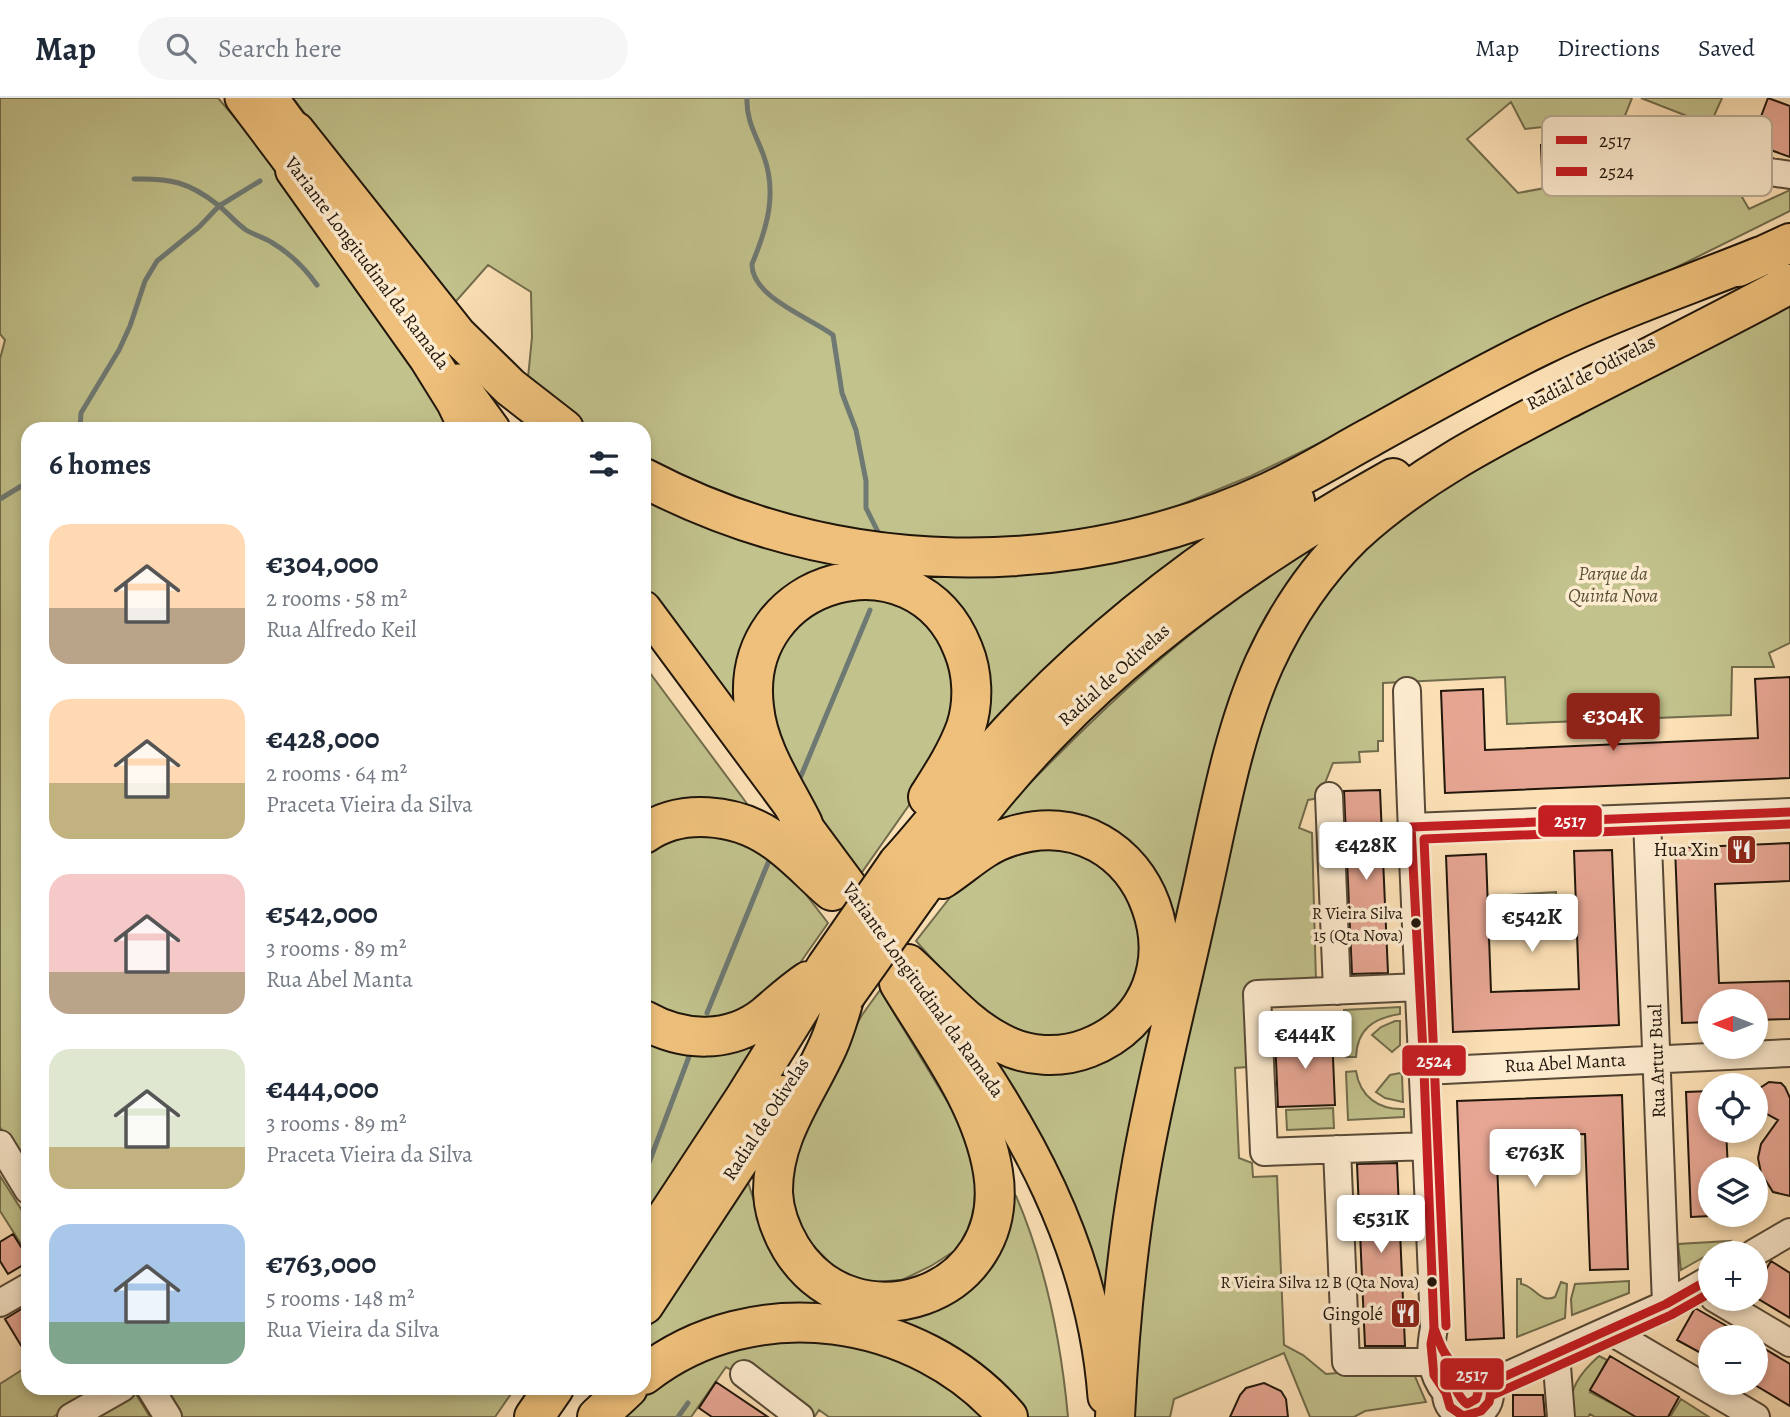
<!DOCTYPE html>
<html lang="en">
<head>
<meta charset="utf-8">
<style>
	:root { --surface:#fff; --page:#f6f6f7; --text:#1f2937; --muted:#747a83; --line:#e0e1e3; --accent:#8f2418 }
	body { margin:0; font-family:Alegreya,serif; background:var(--page); color:var(--text); height:100vh; display:flex; flex-direction:column; font-size:26px; white-space:nowrap }
	* { box-sizing:border-box; margin:0 }
	p { font-size:23px; color:var(--muted) }
	.icon { flex:none; width:38px; height:38px; fill:none; stroke:currentColor; stroke-width:2; stroke-linecap:round; stroke-linejoin:round }
	.map { position:relative; flex:1; overflow:hidden }
	.drawer { position:absolute; left:21px; top:324px; width:630px; height:973px; display:flex; flex-direction:column; background:var(--surface); border-radius:21px; box-shadow:0 4px 10px #0003 }
	.drawer>* { flex:none }
	.needle { width:46px; rotate:270deg }
	.buttons { position:absolute; left:1698px; top:891px; display:grid; gap:14px }
	.buttons a { display:grid; place-items:center; width:70px; height:70px; border-radius:50%; background:var(--surface); box-shadow:0 4px 10px #0003; font-size:35px }
	.price { position:absolute; translate:-50% -60px; padding:0 16px; border-radius:7px; background:#fff; color:#222; font-size:23px; line-height:46px; filter:drop-shadow(0 2px 4px #0008) }
	.price::after { content:''; position:absolute; left:50%; top:42px; width:21px; height:16px; margin-left:-10px; background:inherit; clip-path:polygon(0 0,100% 0,50% 100%) }
	.price.current { background:var(--accent); color:#fff }
	ul { padding:0; list-style:none }
	li { display:flex; align-items:center; gap:21px; height:175px; padding:0 28px }
	li span { display:grid; place-items:center; flex:none; width:196px; height:140px; border-radius:21px; color:#555 }
	li>.icon { margin-inline-start:auto }
	span .icon { width:84px; height:84px; fill:#fffc; stroke-width:1 }
	li b { font-size:30px }
	h2 { display:flex; justify-content:space-between; align-items:center; height:84px; padding:0 28px; font-size:30px }
	header { display:flex; align-items:center; gap:42px; box-sizing:border-box; height:98px; padding:0 35px; background:var(--surface); border-bottom:2px solid var(--line) }
	header strong { font-size:33px }
	nav { display:flex; gap:38px; margin-inline-start:auto; font-size:24px }
	.search { width:490px; height:63px; background:var(--page); display:flex; align-items:center; gap:18px; box-sizing:border-box; padding:0 24px; border-radius:38px; color:var(--muted); font-size:26px }
	.map>svg:first-child { display:block }
</style>
</head>
<body>
<header>
<strong>Map</strong>
<div class="search"><svg class="icon" aria-label="search" viewBox="0 0 24 24"><circle cx="10" cy="10" r="6"/><path d="M15 15l6 6"/></svg>Search here</div>
<nav><a>Map</a><a>Directions</a><a>Saved</a></nav>
</header>
<div class="map">
<svg width="1790" height="1319" viewBox="0 0 1790 1319">
	<rect width="100%" height="100%" fill="#fde1b6"/>
	<filter id="stains"><feTurbulence type="fractalNoise" baseFrequency=".00286" numOctaves="4"/><feColorMatrix values="0 0 0 0 .2 0 0 0 0 .09 0 0 0 0 .02 0 0 0 .5 -.17"/></filter>
	<radialGradient id="worn" r=".72"><stop offset=".6" stop-color="#630" stop-opacity="0"/><stop offset="1" stop-color="#630" stop-opacity=".3"/></radialGradient>
	<path fill="#c2c28c" stroke="#716c4c" stroke-width="2" d="M 0,0 L 218,0 L 259,48 L 399,236 L 452,331 L 28,331 L 28,1075 L 0,1029 L 0,261 L 5,242 L 0,236 Z
		M 293,0 L 1632,0 L 1624,20 L 1525,31 L 1511,4 L 1467,41 L 1518,95 L 1718,58 L 1749,111 L 1790,92 L 1790,113 L 1374,319 L 1251,378 L 1126,429 L 1021,448 L 821,433 L 644,367 L 644,331 L 585,331 L 527,290 L 532,239 L 531,194 L 488,167 L 451,209 Z
		M 1641,0 L 1722,0 L 1710,27 Z
		M 1790,198 L 1790,545 L 1769,555 L 1774,569 L 1732,569 L 1731,617 L 1507,626 L 1505,579 L 1383,585 L 1383,643 L 1378,643 L 1378,653 L 1359,654 L 1360,664 L 1333,665 L 1319,700 L 1308,702 L 1299,730 L 1312,735 L 1316,884 L 1245,902 L 1247,969 L 1235,970 L 1239,1060 L 1252,1065 L 1253,1079 L 1277,1078 L 1284,1247 L 1303,1257 L 1326,1276 L 1411,1269 L 1426,1304 L 1365,1313 L 1354,1319 L 1310,1319 L 1284,1255 L 1174,1301 L 1170,1319 L 1127,1319 L 1133,1176 L 1241,662 L 1312,500 L 1415,400 Z
		M 644,394 L 833,459 L 1217,431 L 977,646 L 962,525 L 821,477 L 739,617 L 644,488 Z
		M 1334,435 L 1286,499 L 1103,1215 L 985,955 L 1032,966 L 1146,914 L 1144,765 L 987,729 C 1046,669 1104,608 1169,554 C 1220,510 1278,473 1334,435 Z
		M 882,500 L 936,525 L 958,591 L 940,663 L 860,777 L 812,707 L 770,631 L 770,567 L 781,539 L 829,502 Z
		M 644,567 L 748,707 L 744,714 L 644,721 Z
		M 673,734 L 736,736 L 780,763 L 828,825 L 800,865 L 775,894 L 724,920 L 688,924 L 644,905 L 644,750 Z
		M 1063,747 L 1093,758 L 1129,797 L 1142,851 L 1135,879 L 1122,903 L 1104,921 L 1073,936 L 1041,941 L 1010,935 L 981,916 L 916,843 L 959,788 L 1006,758 Z
		M 1556,794 L 1557,817 L 1511,819 L 1510,797 Z
		M 880,892 L 961,1026 L 976,1077 L 975,1108 L 968,1132 L 956,1152 L 931,1168 L 902,1182 L 873,1184 L 842,1177 L 794,1128 L 789,1058 L 802,1023 L 862,917 Z
		M 1400,909 L 1400,916 C 1374,920 1357,931 1356,959 L 1346,959 L 1344,912 Z
		M 1395,923 L 1400,923 L 1400,947 L 1392,954 L 1372,937 L 1381,929 Z
		M 644,936 L 751,941 L 760,946 L 644,1120 Z
		M 1356,973 C 1360,999 1379,1012 1404,1011 L 1404,1019 L 1348,1022 L 1346,974 Z
		M 1400,975 L 1402,977 L 1403,1004 L 1385,1000 L 1376,994 L 1390,977 Z
		M 1333,1010 L 1334,1030 L 1287,1032 L 1286,1012 Z
		M 0,1078 L 28,1122 L 28,1157 L 0,1113 Z
		M 747,1081 L 761,1125 L 904,1214 L 1001,1098 L 1016,1098 C 1046,1168 1061,1243 1068,1319 L 1019,1319 L 884,1226 L 644,1262 L 644,1237 Z
		M 1730,1143 L 1727,1146 L 1681,1172 L 1678,1146 Z
		M 1517,1181 L 1521,1181 L 1521,1186 C 1535,1188 1540,1206 1555,1199 L 1561,1184 L 1567,1186 L 1565,1220 L 1517,1239 Z
		M 1629,1183 L 1629,1195 L 1572,1217 L 1571,1201 L 1575,1186 Z
		M 834,1235 L 928,1270 L 985,1319 L 829,1319 L 819,1312 L 815,1318 L 726,1269 L 691,1319 L 613,1319 L 704,1253 Z
		M 1599,1258 L 1607,1262 L 1590,1294 L 1638,1319 L 1595,1319 L 1590,1316 L 1588,1319 L 1571,1319 C 1567,1292 1580,1275 1599,1258 Z
		M 28,1268 L 28,1290 L 100,1290 L 53,1319 L 0,1319 L 0,1286 Z
		M 158,1290 L 515,1290 L 495,1319 L 176,1319 Z
		M 133,1291 L 150,1319 L 87,1319 Z
		M 1681,1301 L 1709,1319 L 1670,1319 Z"/>
	<g fill="none" stroke-linecap="round" stroke-linejoin="round">
		<path stroke="#6f7973" stroke-width="5" d="M 747,0 C 746,22 756,37 763,56 C 778,95 767,130 752,166 C 751,199 811,220 833,237 L 842,295 L 856,332 L 866,383 L 866,410 L 880,438
			M 134,81 C 170,80 189,84 218,107 C 228,115 236,125 246,132 C 254,137 263,139 271,144 C 290,155 304,169 317,187
			M 80,331 L 81,315 L 119,252 L 130,228 L 145,183 L 157,163 L 199,129 L 219,108 L 260,83
			M 0,401 L 28,384
			M 801,678 L 870,512
			M 707,915 L 770,760
			M 644,1078 L 690,956
			M 678,1319 L 688,1305"/>
	</g>
	<path fill="#e7a693" stroke="#20160b" stroke-width="2" d="M 1768,0 L 1790,8 L 1790,59 L 1751,45 Z
		M 1587,35 L 1604,36 L 1597,65 L 1575,57 L 1575,71 L 1542,72 L 1541,47 L 1583,46 Z
		M 1790,579 L 1790,680 L 1445,695 L 1441,593 L 1483,591 L 1485,652 L 1758,640 L 1755,581 Z
		M 1380,692 L 1388,875 L 1352,876 L 1344,693 Z
		M 1790,745 L 1790,783 L 1715,786 L 1719,885 L 1790,883 L 1790,921 L 1755,922 L 1755,903 L 1710,903 L 1710,924 L 1682,925 L 1675,750 Z
		M 1612,752 L 1619,927 L 1453,934 L 1446,758 L 1486,756 L 1491,894 L 1579,891 L 1574,753 Z
		M 1332,936 L 1335,1007 L 1278,1009 L 1275,939 Z
		M 1769,984 L 1781,985 L 1785,989 L 1790,1000 L 1790,1098 L 1773,1094 L 1761,1075 L 1758,1060 L 1761,1046 L 1778,1022 L 1763,1014 L 1757,1006 L 1757,995 L 1760,990 Z
		M 1710,993 L 1710,1032 L 1726,1032 L 1728,1071 L 1710,1071 L 1710,1118 L 1691,1119 L 1686,994 Z
		M 1622,997 L 1628,1171 L 1590,1172 L 1585,1036 L 1496,1039 L 1504,1240 L 1466,1242 L 1457,1003 Z
		M 1397,1065 L 1405,1248 L 1365,1248 L 1357,1066 Z
		M 13,1136 L 28,1160 L 28,1164 L 8,1176 L 0,1163 L 0,1144 Z
		M 1771,1163 L 1790,1175 L 1790,1220 L 1755,1199 L 1755,1190 Z
		M 28,1207 L 28,1259 L 5,1221 Z
		M 1695,1210 L 1746,1239 L 1710,1239 L 1710,1260 L 1677,1242 Z
		M 1755,1245 L 1790,1266 L 1790,1308 L 1755,1287 Z
		M 1610,1258 L 1679,1299 L 1668,1319 L 1636,1319 L 1590,1292 Z
		M 716,1284 L 768,1319 L 712,1319 L 699,1310 Z
		M 1264,1285 L 1281,1293 L 1286,1301 L 1288,1319 L 1230,1319 L 1240,1297 L 1246,1290 Z
		M 1513,1297 L 1543,1297 L 1545,1319 L 1513,1319 Z"/>
	<g fill="none" stroke-linecap="round" stroke-linejoin="round">
		<defs>
			<path id="minor" d="M 1720,54 L 1770,74 L 1790,77
				M 1407,593 C 1413,806 1426,1018 1434,1230 C 1429,1255 1430,1275 1446,1295
				M 1329,698 L 1337,893
				M 1647,721 L 1666,1206
				M 1411,729 L 1790,714
				M 1420,889 L 1257,896 L 1264,1054 L 1427,1048
				M 1424,973 L 1790,955
				M 0,1046 L 28,1092
				M 1337,1051 L 1346,1264 L 1423,1264 L 1432,1262
				M 1754,1155 L 1790,1134
				M 1714,1200 L 1790,1245
				M 0,1205 L 28,1189
				M 1608,1232 L 1756,1319
				M 1556,1256 L 1561,1319
				M1446 1296a22 22 0 1 1 44 0a22 22 0 1 1-44 0Z
				M 744,1276 L 800,1319
				M 1488,1286 L 1666,1206 L 1710,1181
				M 150,1290 L 168,1319
				M 71,1319 L 122,1290"/>
			<path id="major" d="M 242,0 L 312,93
				M 271,0 L 309,52
				M 458,283 L 493,331
				M 644,510 L 881,830
				M 937,907 C 1023,1025 1094,1150 1105,1299"/>
			<path id="highway" d="M 295,33 L 457,237 L 510,289 L 564,331
				M 295,72 L 428,259 L 456,304 L 469,331
				M 1738,169 L 1790,145
				M 644,380 C 840,482 1069,485 1269,394 C 1304,378 1336,358 1369,340 C 1425,309 1481,277 1539,249 C 1610,214 1687,188 1761,158
				M 803,726 C 784,688 758,651 754,609 C 738,479 916,431 963,551 C 973,575 974,604 966,629 C 957,654 942,677 928,699
				M 644,736 C 681,710 735,716 771,740 C 793,754 812,776 832,793
				M 898,765 C 940,719 976,668 1020,623 C 1101,538 1195,465 1295,403
				M 919,794 C 960,738 1002,683 1051,633 C 1149,531 1269,449 1393,380
				M 908,866 C 938,893 965,927 1001,945 C 1027,959 1060,961 1088,950 C 1221,898 1149,693 1009,739 C 983,747 965,766 942,781
				M 845,898 C 840,914 835,933 828,948 C 806,997 772,1038 773,1095 C 774,1115 781,1133 791,1150 C 853,1251 1013,1200 993,1074 C 982,1005 934,943 899,885
				M 644,922 C 683,944 730,946 766,917 C 780,905 793,893 808,883
				M 644,1153 L 744,1001 L 826,869
				M 644,1207 L 782,997
				M 644,1277 C 754,1191 919,1215 1008,1319
				M 534,1319 L 554,1290
				M 597,1319 L 628,1290
				M 1115,1319 C 1119,1237 1126,1156 1140,1076 C 1155,988 1178,902 1197,815 C 1216,734 1230,642 1264,566 C 1286,518 1317,472 1354,436 C 1418,377 1496,338 1573,298 C 1645,261 1718,225 1790,186"/>
		</defs>
		<use href="#minor" stroke="#574936" stroke-width="30"/>
		<use href="#major" stroke="#20160b" stroke-width="37"/>
		<use href="#highway" stroke="#20160b" stroke-width="42"/>
		<use href="#minor" stroke="#feecd0" stroke-width="26"/>
		<use href="#major" stroke="#eec07b" stroke-width="33"/>
		<use href="#highway" stroke="#eec07b" stroke-width="38"/>
		<defs>
			<path id="highway-bridge" d="M 826,869 L 898,765
				M 845,898 L 919,794"/>
		</defs>
		<use href="#highway-bridge" stroke="#20160b" stroke-width="42" stroke-linecap="butt"/>
		<use href="#highway-bridge" stroke="#eec07b" stroke-width="38"/>
		<defs>
			<path id="bus-1" d="M 1434,1230 C 1439,1244 1444,1259 1456,1268 C 1471,1280 1497,1276 1489,1304 L 1481,1313 L 1463,1318 L 1450,1309 L 1446,1295 L 1434,1277 L 1431,1246 Z
				M 1434,1230 L 1424,973 L 1411,729 L 1790,714
				M 1488,1286 L 1666,1206 L 1710,1181"/>
			<path id="bus-2" d="M 1446,1228 L 1424,741 L 1790,726
				M 1448,1278 L 1459,1285 L 1476,1290 L 1478,1295 L 1476,1301 L 1467,1306 C 1458,1300 1455,1287 1448,1278 Z
				M 1493,1297 L 1671,1217 L 1710,1195"/>
		</defs>
		<use href="#bus-1" stroke="#feecd0" stroke-width="14"/>
		<use href="#bus-2" stroke="#feecd0" stroke-width="14"/>
		<use href="#bus-1" stroke="#c61d23" stroke-width="9"/>
		<use href="#bus-2" stroke="#c61d23" stroke-width="9"/>
	</g>
	<defs>
		<symbol id="restaurant-square" viewBox="-11 -11 22 22"><rect x="-9" y="-9" width="18" height="18" rx="4" fill="#8f2418" stroke="#feecd0"/><path d="M-5-6h1v4h1v-4h1v4h1v-4h1v5L-1.5 .5V6h-2V.5L-5-1ZM5-6V6H3V1.5H1.5Q1.5-4 5-6Z" fill="#fff"/></symbol>
	</defs>
	<g fill-rule="evenodd">
		<use href="#restaurant-square" x="1724" y="734" width="35" height="35"/>
		<use href="#restaurant-square" x="1388" y="1198" width="35" height="35"/>
	</g>
	<g fill="#20160b" stroke="#feecd0" stroke-width="2.5">
		<circle cx="1416" cy="825" r="6"/>
		<circle cx="1432" cy="1184" r="6"/>
	</g>
	<g text-anchor="middle" dominant-baseline="central" stroke-width="7" stroke-linejoin="round" paint-order="stroke">
		<g font-size="17" fill="#20160b" stroke="#feecd0" text-anchor="end">
			<text x="1403" y="815">R Vieira Silva<tspan x="1403" dy="22">15 (Qta Nova)</tspan></text>
			<text x="1419" y="1184">R Vieira Silva 12 B (Qta Nova)</text>
		</g>
		<g font-size="19" fill="#20160b" stroke="#feecd0">
			<text transform="translate(367 165) rotate(53)">Variante Longitudinal da Ramada</text>
			<text transform="translate(1591 275) rotate(-27)">Radial de Odivelas</text>
			<text transform="translate(1114 577) rotate(-42)">Radial de Odivelas</text>
			<text transform="translate(923 892) rotate(54)">Variante Longitudinal da Ramada</text>
			<text transform="translate(1657 963) rotate(-92)">Rua Artur Bual</text>
			<text transform="translate(1565 965) rotate(-3)">Rua Abel Manta</text>
			<text transform="translate(766 1021) rotate(-57)">Radial de Odivelas</text>
		</g>
		<g font-size="19" font-style="italic" fill="#595238" stroke="#feecd0">
			<text x="1613" y="476">Parque da<tspan x="1613" dy="22">Quinta Nova</tspan></text>
		</g>
		<g font-size="19" fill="#20160b" stroke="#feecd0" text-anchor="end">
			<text x="1719" y="752">Hua Xin</text>
			<text x="1383" y="1216">Gingolé</text>
		</g>
	</g>
	<rect x="1542" y="18" width="230" height="80" rx="10" fill="#feecd0" stroke="#bbac95" stroke-width="2"/>
	<rect x="1556" y="38" width="31" height="8" fill="#c61d23"/>
	<rect x="1556" y="69" width="31" height="9" fill="#c61d23"/>
	<g font-size="19" fill="#20160b">
		<text x="1599" y="49">2517</text>
		<text x="1599" y="80">2524</text>
	</g>
	<g stroke="#feecd0" stroke-width="2.5">
		<rect x="1537" y="706" width="66" height="34" rx="7" fill="#c61d23"/>
		<rect x="1401" y="946" width="66" height="33" rx="7" fill="#c61d23"/>
		<rect x="1439" y="1259" width="66" height="34" rx="7" fill="#c61d23"/>
	</g>
	<g font-size="19" text-anchor="middle" font-weight="bold" fill="#fff">
		<text x="1570" y="729">2517</text>
		<text x="1434" y="969">2524</text>
		<text x="1472" y="1283">2517</text>
	</g>
	<rect width="100%" height="100%" filter="url(#stains)"/>
	<rect width="100%" height="100%" fill="url(#worn)"/>
</svg>
<div class="buttons">
<a><svg class="needle" viewBox="-14 -14 28 28"><path d="M0-13l5 13h-10z" fill="#e53935"/><path d="M0 13l5-13h-10z" fill="#747a83"/></svg></a>
<a><svg class="icon" aria-label="locate" viewBox="0 0 24 24"><circle cx="12" cy="12" r="6"/><path d="M12 2v4M12 18v4M2 12h4M18 12h4"/></svg></a>
<a><svg class="icon" aria-label="layers" viewBox="0 0 24 24"><path d="M12 4l9 5-9 5-9-5zM3 14l9 5 9-5"/></svg></a>
<a>+</a>
<a>−</a>
</div>
<b class="price current" style="left:1613px;top:655px">€304K</b>
<b class="price" style="left:1366px;top:784px">€428K</b>
<b class="price" style="left:1532px;top:856px">€542K</b>
<b class="price" style="left:1305px;top:973px">€444K</b>
<b class="price" style="left:1535px;top:1091px">€763K</b>
<b class="price" style="left:1381px;top:1157px">€531K</b>
<section class="drawer">
<h2>6 homes<svg class="icon" aria-label="filters" viewBox="0 0 24 24"><path d="M4 7h16M4 17h16"/><circle cx="9" cy="7" r="2"/><circle cx="15" cy="17" r="2"/></svg></h2>
<ul>
<li><span style="background:linear-gradient(#ffd9b3 60%,#b9a48a 0)"><svg class="icon" aria-label="home" viewBox="0 0 24 24"><path d="M3 11l9-7 9 7M6 9v11h12V9"/></svg></span><div><b>€304,000</b><p>2 rooms · 58 m²</p><p>Rua Alfredo Keil</p></div></li>
<li><span style="background:linear-gradient(#ffd9b3 60%,#c2b280 0)"><svg class="icon" aria-label="home" viewBox="0 0 24 24"><path d="M3 11l9-7 9 7M6 9v11h12V9"/></svg></span><div><b>€428,000</b><p>2 rooms · 64 m²</p><p>Praceta Vieira da Silva</p></div></li>
<li><span style="background:linear-gradient(#f6c9c9 70%,#b9a48a 0)"><svg class="icon" aria-label="home" viewBox="0 0 24 24"><path d="M3 11l9-7 9 7M6 9v11h12V9"/></svg></span><div><b>€542,000</b><p>3 rooms · 89 m²</p><p>Rua Abel Manta</p></div></li>
<li><span style="background:linear-gradient(#dfe7d0 70%,#c2b280 0)"><svg class="icon" aria-label="home" viewBox="0 0 24 24"><path d="M3 11l9-7 9 7M6 9v11h12V9"/></svg></span><div><b>€444,000</b><p>3 rooms · 89 m²</p><p>Praceta Vieira da Silva</p></div></li>
<li><span style="background:linear-gradient(#a9c7e8 70%,#7fa58c 0)"><svg class="icon" aria-label="home" viewBox="0 0 24 24"><path d="M3 11l9-7 9 7M6 9v11h12V9"/></svg></span><div><b>€763,000</b><p>5 rooms · 148 m²</p><p>Rua Vieira da Silva</p></div></li>
</ul>
</section>
</div>
</body>
</html>
